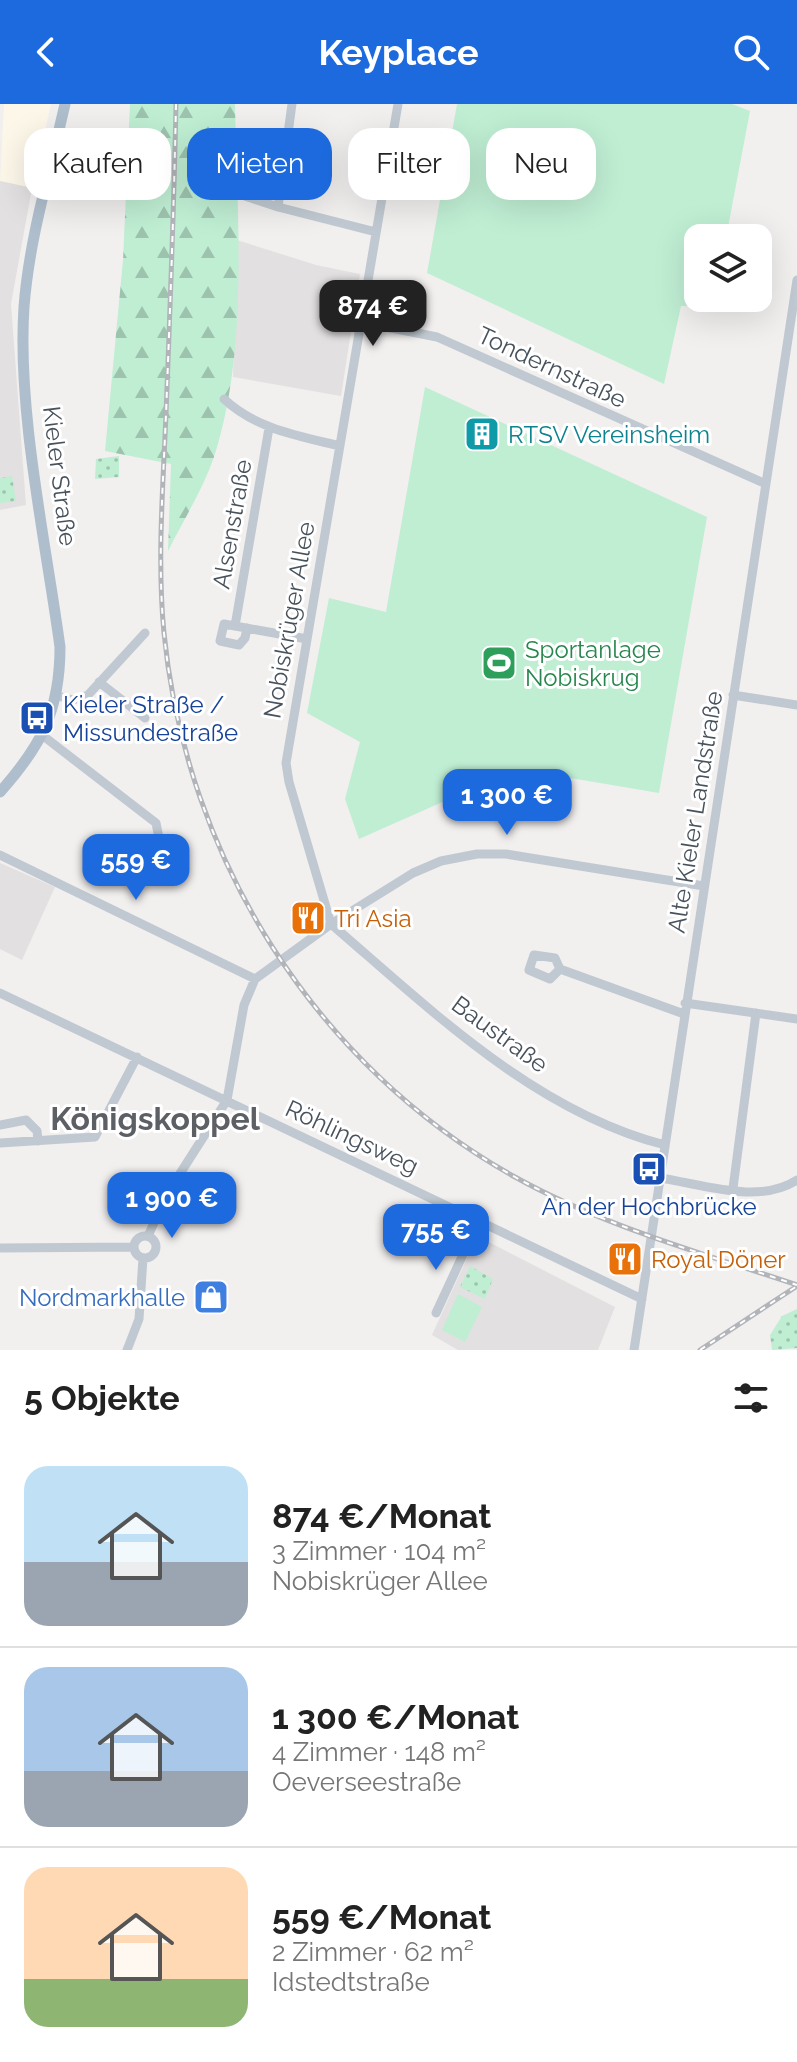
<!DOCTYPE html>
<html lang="de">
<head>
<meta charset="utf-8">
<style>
	:root { --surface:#fff; --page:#f6f6f6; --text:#222; --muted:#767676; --line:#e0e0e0; --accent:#1d6ade }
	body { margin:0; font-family:Raleway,sans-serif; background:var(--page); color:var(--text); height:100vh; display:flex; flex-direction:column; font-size:30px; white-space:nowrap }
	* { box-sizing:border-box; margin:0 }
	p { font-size:26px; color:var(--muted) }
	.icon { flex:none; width:44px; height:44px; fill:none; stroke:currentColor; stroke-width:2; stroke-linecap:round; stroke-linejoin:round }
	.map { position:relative; height:1246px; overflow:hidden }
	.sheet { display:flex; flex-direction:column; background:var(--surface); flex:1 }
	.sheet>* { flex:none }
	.top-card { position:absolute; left:24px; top:24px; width:750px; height:72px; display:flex; gap:16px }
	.buttons { position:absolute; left:684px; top:120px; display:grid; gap:16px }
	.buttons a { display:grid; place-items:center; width:88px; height:88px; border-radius:16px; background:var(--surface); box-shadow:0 8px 32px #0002; font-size:40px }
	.price { position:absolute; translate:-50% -68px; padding:0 18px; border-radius:16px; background:var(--accent); color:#fff; font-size:26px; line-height:52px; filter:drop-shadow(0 2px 4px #0008) }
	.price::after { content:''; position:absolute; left:50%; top:48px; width:24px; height:18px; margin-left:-12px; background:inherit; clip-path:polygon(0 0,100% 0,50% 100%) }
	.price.active { background:#222; color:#fff }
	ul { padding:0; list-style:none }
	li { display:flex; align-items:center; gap:24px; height:200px; padding:0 24px }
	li+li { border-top:2px solid var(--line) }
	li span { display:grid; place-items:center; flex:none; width:224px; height:160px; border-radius:24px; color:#555 }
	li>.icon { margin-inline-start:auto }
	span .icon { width:96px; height:96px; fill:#fffc; stroke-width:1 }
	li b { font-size:34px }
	h2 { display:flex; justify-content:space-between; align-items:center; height:96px; padding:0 24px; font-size:34px }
	.tag { padding:0 28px; border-radius:24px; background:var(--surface); box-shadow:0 8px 32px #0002; font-size:28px; line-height:72px }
	.tag.active { background:var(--accent); color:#fff }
	header { display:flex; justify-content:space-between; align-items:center; height:104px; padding:0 24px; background:var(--accent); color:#fff; font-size:36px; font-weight:700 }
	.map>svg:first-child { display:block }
</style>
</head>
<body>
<header><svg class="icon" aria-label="back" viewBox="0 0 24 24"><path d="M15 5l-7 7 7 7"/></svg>Keyplace<svg class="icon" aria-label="search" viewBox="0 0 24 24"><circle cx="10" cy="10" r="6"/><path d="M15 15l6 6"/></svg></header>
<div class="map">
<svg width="797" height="1246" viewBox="0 0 797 1246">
	<defs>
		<pattern id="forest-firs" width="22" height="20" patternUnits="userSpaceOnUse" patternTransform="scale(2)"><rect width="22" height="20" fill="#bfeed3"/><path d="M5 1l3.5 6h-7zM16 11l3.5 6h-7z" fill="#9dc3ae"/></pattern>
		<pattern id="park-dots" width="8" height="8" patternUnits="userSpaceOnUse" patternTransform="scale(2)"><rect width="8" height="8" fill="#bfeed3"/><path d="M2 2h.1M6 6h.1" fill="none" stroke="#9dc3ae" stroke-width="1.8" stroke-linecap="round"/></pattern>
	</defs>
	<rect width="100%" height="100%" fill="#f2efef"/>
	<path fill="#fcf7e9" d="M 4,0 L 51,0 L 32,84 L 0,77 Z"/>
	<path fill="#e3e0e1" d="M 0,77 L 32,84 L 11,200 L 26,401 L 0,406 Z
		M 237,136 L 316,161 L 360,170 L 341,292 L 233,273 Z
		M 0,759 L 55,783 L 22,856 L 0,845 Z
		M 477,1132 L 615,1203 L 598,1246 L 458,1246 L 432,1231 Z"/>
	<path fill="#bfeed3" d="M 457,0 L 732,0 L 750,7 L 726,134 L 698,134 L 698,194 L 714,194 L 712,202 L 681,202 L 664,280 L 427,169 Z
		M 425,283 L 707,413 L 659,689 L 541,669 L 530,706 L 447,696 L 359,735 L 345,695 L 360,638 L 307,609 L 329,494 L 386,508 Z
		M 458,1190 L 482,1203 L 465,1238 L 442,1226 Z"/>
	<path fill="url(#forest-firs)" d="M 130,0 L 235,0 C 237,113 249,245 214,353 C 203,385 183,417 168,447 L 171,360 L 105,347 L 123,156 Z"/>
	<path fill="url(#park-dots)" d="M 119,352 L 119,373 L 95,375 L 96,355 Z
		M 12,372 L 16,397 L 0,399 L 0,374 Z
		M 470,1162 L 493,1175 L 485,1195 L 460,1183 Z
		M 797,1205 L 797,1244 L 772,1246 L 770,1231 L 782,1212 Z"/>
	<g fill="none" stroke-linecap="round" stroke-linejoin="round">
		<path stroke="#c0c9d1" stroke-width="9" d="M 292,0 L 278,103 L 376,128
			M 233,88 L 278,103
			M 361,218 L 437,233 L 766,380
			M 224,295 C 256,325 299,332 340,342
			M 269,324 L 235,522 L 307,535
			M 235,522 L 224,520 L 220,537 L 239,541 L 245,534 L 247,524
			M 99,578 L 145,614
			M 733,591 L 797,601
			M 58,592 L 73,596 L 88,591 L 145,529
			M 42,631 L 156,719 L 159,734
			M 0,751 L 255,875
			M 331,820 L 289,678 L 286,659 L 398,0
			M 331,820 C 430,905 535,1008 665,1041
			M 560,865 L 550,875 L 529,866 L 534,851 L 555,854 L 560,865 L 684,910
			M 0,889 L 642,1195
			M 685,899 L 797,915
			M 0,1021 L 26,1016 L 37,1027 L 38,1037
			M 0,1039 L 95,1033 L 137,953
			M 660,1074 C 702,1080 759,1101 797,1076
			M 733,1084 L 756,909
			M134 1143a11 11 0 1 1 22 0a11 11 0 1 1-22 0Z
			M 148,1132 L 167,1090 L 227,996 L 244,901 L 255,875 L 331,820 L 413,769 L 441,757 L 477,750 L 506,750 L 704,782
			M 0,1144 L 134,1143
			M 436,1209 L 479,1116
			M 127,1246 L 139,1215 L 143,1154
			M 634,1246 L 797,176"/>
		<path stroke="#afbecd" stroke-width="11" d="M 0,688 C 42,641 60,606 60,543 C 46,439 17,307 24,203 C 29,135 50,67 65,0"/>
		<defs>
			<path id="rail" d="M 176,0 C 174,103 170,207 166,310 C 163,383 157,457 164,529 C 186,755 316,962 515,1073 C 603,1122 702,1149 797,1181
				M 700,1246 L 797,1182"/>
		</defs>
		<use href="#rail" stroke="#b1b4b9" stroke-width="5"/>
		<use href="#rail" stroke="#fff" stroke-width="2" stroke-dasharray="6" stroke-linecap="butt"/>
	</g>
	<defs>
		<symbol id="building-square" viewBox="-11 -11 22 22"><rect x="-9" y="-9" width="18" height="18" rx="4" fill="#0f9aa8" stroke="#fff"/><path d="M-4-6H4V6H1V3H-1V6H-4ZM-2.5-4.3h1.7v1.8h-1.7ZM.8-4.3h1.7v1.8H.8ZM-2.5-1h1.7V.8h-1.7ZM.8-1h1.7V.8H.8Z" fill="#fff"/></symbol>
		<symbol id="stadium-square" viewBox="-11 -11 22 22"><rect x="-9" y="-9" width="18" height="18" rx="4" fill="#2e9e5b" stroke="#fff"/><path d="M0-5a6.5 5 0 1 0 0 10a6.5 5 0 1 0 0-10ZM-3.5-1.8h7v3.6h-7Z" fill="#fff"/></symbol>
		<symbol id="bus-square" viewBox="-11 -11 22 22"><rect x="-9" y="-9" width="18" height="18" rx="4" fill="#1a4fb4" stroke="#fff"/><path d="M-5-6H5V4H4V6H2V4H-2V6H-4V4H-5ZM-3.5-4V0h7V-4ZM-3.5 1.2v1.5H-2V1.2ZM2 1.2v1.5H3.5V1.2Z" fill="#fff"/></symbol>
		<symbol id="restaurant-square" viewBox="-11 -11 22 22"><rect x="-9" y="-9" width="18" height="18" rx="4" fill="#e8710a" stroke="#fff"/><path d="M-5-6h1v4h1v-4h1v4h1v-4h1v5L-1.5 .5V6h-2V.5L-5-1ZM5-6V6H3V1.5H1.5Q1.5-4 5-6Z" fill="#fff"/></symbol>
		<symbol id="shop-square" viewBox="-11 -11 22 22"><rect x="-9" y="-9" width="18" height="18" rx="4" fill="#3f7fe0" stroke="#fff"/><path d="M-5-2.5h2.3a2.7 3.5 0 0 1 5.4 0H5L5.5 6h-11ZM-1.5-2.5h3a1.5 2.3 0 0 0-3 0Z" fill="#fff"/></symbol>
	</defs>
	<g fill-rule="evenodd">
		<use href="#building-square" x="462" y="310" width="40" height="40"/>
		<use href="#stadium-square" x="479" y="539" width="40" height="40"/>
		<use href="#bus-square" x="17" y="594" width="40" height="40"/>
		<use href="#restaurant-square" x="288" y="794" width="40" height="40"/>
		<use href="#bus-square" x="629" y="1045" width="40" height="40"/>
		<use href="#restaurant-square" x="605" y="1135" width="40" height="40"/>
		<use href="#shop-square" x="191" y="1173" width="40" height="40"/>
	</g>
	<g text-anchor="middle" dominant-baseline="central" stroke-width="6" stroke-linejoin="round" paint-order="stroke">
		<g font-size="24" fill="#48525c" stroke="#fff">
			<text transform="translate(552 263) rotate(25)">Tondernstraße</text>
			<text transform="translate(60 372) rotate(83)">Kieler Straße</text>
			<text transform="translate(232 420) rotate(-80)">Alsenstraße</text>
			<text transform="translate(289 516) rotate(-80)">Nobiskrüger Allee</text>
			<text transform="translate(695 708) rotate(-81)">Alte Kieler Landstraße</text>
			<text transform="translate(500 930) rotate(36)">Baustraße</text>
			<text transform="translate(352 1033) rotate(25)">Röhlingsweg</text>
		</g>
		<g font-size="24" fill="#0d838f" stroke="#fff" text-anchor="start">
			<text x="508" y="330">RTSV Vereinsheim</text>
		</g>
		<g font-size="24" fill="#27864d" stroke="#fff" text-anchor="start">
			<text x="525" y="545">Sportanlage<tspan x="525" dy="28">Nobiskrug</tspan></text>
		</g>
		<g font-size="24" fill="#164399" stroke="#fff" text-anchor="start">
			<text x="63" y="600">Kieler Straße /<tspan x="63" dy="28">Missundestraße</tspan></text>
			<text x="649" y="1102" text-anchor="middle">An der Hochbrücke</text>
		</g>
		<g font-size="24" fill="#c56008" stroke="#fff" text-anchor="start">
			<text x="334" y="814">Tri Asia</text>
			<text x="651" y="1155">Royal Döner</text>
		</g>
		<g font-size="24" fill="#366cbe" stroke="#fff" text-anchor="end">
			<text x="185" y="1193">Nordmarkhalle</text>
		</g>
		<g font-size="32" font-weight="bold" fill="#5c5f64" stroke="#fff">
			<text x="155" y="1014">Königskoppel</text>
		</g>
	</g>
</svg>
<div class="buttons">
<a><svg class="icon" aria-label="layers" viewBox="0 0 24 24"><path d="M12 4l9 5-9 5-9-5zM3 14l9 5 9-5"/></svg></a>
</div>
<b class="price active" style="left:373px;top:244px">874 €</b>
<b class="price" style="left:507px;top:733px">1 300 €</b>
<b class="price" style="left:136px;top:798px">559 €</b>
<b class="price" style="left:172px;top:1136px">1 900 €</b>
<b class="price" style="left:436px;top:1168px">755 €</b>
<div class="top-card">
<a class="tag">Kaufen</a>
<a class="tag active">Mieten</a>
<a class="tag">Filter</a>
<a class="tag">Neu</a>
</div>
</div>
<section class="sheet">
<h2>5 Objekte<svg class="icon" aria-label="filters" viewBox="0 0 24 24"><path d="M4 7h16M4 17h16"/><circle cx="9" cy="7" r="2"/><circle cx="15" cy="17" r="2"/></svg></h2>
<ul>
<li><span style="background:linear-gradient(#bfe0f5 60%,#9aa5b1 0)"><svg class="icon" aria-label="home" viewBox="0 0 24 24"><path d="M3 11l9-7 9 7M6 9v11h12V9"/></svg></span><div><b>874 €/Monat</b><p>3 Zimmer · 104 m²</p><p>Nobiskrüger Allee</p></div></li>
<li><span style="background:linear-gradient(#a9c7e8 65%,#9aa5b1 0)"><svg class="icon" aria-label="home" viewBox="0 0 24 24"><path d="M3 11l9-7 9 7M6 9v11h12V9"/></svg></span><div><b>1 300 €/Monat</b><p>4 Zimmer · 148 m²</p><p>Oeverseestraße</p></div></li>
<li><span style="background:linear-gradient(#ffd9b3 70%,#8fb573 0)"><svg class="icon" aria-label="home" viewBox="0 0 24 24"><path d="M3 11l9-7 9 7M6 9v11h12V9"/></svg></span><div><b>559 €/Monat</b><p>2 Zimmer · 62 m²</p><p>Idstedtstraße</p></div></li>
</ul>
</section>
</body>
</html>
